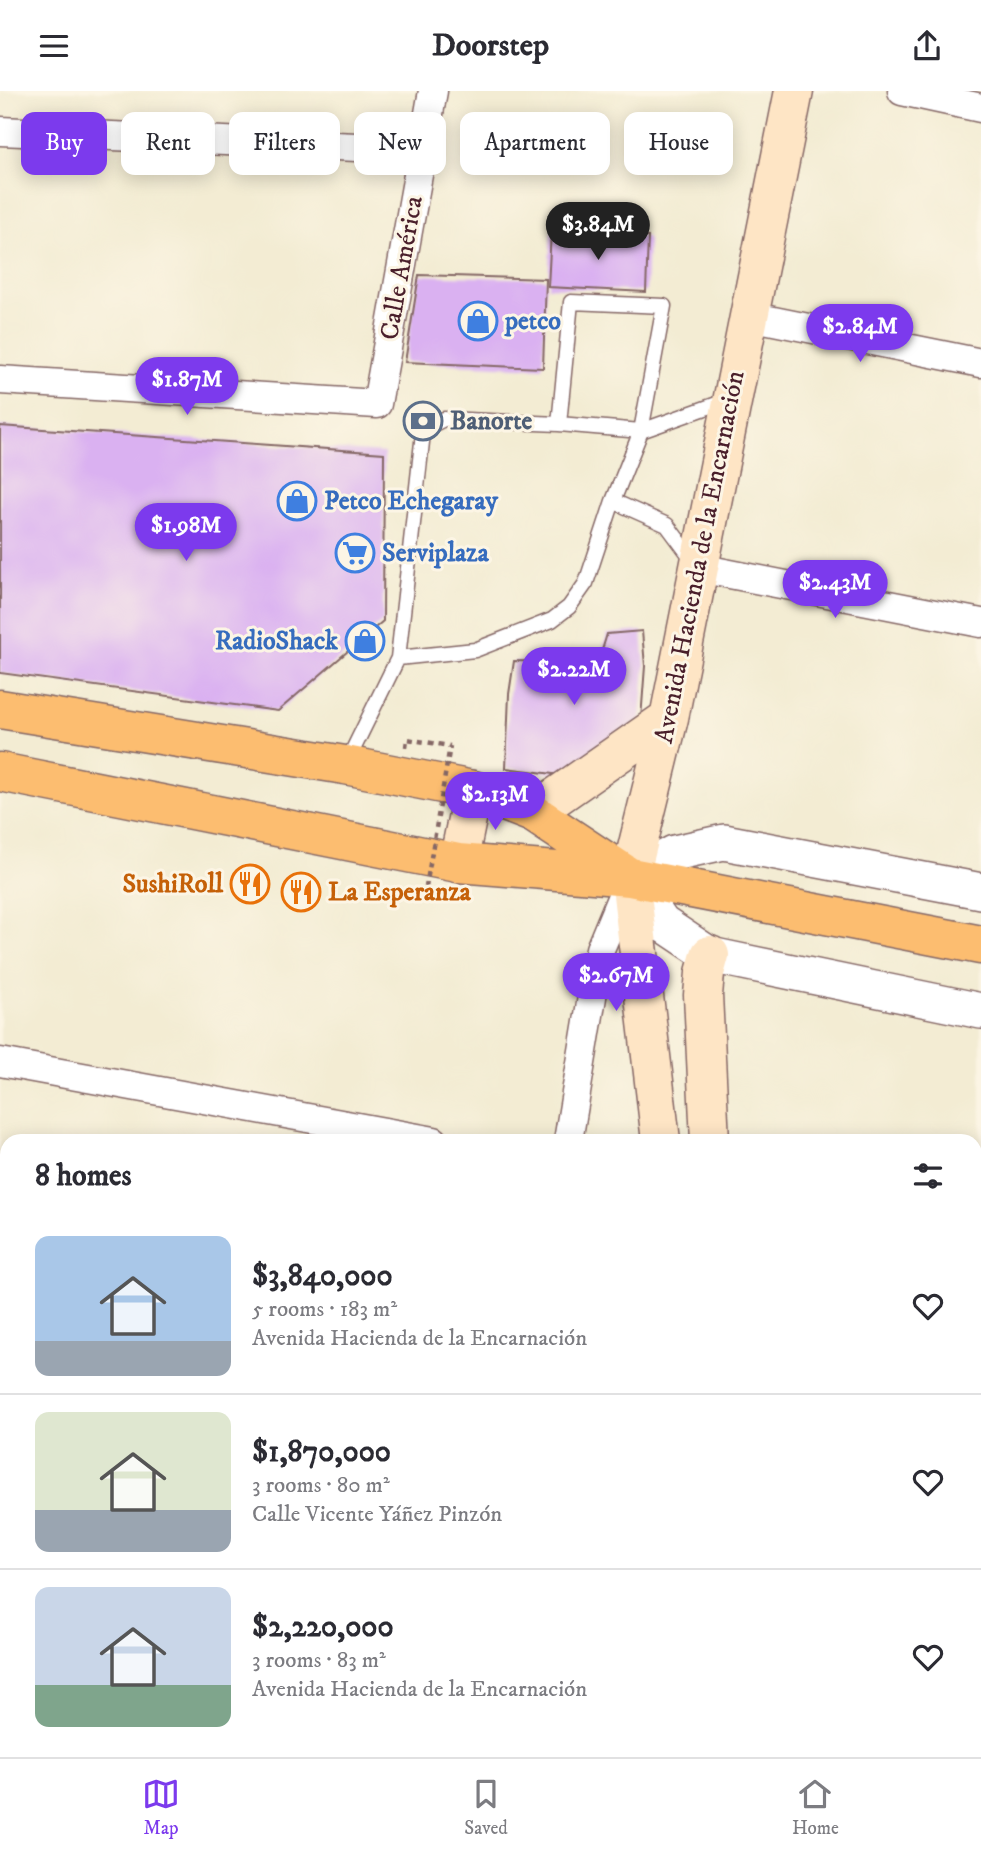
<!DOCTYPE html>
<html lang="en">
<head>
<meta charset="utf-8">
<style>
	:root { --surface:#fff; --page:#f7f7f7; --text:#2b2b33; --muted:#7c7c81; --line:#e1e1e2; --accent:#7c3aed }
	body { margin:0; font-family:"IM FELL DW Pica",serif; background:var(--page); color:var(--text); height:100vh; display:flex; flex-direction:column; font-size:26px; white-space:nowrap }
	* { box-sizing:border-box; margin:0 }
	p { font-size:23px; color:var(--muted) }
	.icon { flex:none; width:38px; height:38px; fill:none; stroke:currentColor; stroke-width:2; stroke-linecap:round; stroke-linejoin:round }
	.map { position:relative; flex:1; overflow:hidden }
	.sheet { position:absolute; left:0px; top:1043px; width:982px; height:623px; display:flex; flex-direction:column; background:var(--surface); border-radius:21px 21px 0 0; box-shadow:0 4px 18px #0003 }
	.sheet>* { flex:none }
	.hud { position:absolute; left:21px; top:21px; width:940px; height:63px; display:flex; gap:14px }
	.price { position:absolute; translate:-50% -60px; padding:0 16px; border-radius:24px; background:var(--accent); color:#fff; font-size:23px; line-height:46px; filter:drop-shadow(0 2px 4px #0008) }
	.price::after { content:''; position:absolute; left:50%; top:42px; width:21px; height:16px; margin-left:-10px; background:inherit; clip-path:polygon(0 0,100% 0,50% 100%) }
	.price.current { background:#222; color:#fff }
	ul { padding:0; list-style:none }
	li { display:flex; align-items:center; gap:21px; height:175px; padding:0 35px }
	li+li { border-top:2px solid var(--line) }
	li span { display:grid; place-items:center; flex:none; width:196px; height:140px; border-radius:14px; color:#555 }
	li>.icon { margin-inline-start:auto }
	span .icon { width:84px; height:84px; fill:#fffc; stroke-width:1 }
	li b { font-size:30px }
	h2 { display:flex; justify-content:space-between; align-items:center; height:84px; padding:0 35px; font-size:30px }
	.tag { padding:0 24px; border-radius:14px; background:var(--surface); box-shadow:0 4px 18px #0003; font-size:24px; line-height:63px }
	.tag.current { background:var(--accent); color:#fff }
	header { display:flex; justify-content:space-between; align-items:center; height:91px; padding:0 35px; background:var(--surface); font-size:32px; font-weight:800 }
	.tab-bar { display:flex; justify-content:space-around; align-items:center; height:98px; border-top:2px solid var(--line); background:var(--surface); font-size:19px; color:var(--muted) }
	.tab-bar a { display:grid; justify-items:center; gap:4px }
	.tab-bar .current { color:var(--accent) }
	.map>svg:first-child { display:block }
</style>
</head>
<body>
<header><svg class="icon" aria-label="menu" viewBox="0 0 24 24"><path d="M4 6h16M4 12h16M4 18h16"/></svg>Doorstep<svg class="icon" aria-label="share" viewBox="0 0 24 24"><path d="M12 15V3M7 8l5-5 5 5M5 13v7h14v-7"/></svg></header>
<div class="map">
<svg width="981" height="1666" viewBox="0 0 981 1666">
	<rect width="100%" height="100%" fill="#fcf5e5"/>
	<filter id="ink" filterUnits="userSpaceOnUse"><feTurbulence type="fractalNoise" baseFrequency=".0143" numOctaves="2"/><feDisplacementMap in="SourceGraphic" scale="14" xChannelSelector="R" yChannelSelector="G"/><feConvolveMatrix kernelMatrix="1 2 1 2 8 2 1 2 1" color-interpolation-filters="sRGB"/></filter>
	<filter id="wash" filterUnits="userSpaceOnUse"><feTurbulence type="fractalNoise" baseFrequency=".00686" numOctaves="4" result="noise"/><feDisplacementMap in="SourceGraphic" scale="28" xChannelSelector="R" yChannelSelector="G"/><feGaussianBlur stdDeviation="1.57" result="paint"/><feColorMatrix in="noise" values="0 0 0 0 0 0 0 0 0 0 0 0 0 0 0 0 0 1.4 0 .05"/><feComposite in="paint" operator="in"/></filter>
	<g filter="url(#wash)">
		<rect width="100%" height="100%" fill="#f3ecd3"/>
		<g id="blocks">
			<path fill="#dab1f1" d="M 551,140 L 648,146 L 646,201 L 548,196 Z
				M 419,184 L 546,188 L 543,277 L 405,271 Z
				M 0,335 L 384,362 L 383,530 L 278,620 L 0,582 Z
				M 642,540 L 645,575 L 641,628 L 569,685 L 506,677 L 509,603 L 514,570 L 598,572 L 607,543 Z"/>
		</g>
	</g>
	<g filter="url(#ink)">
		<use href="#blocks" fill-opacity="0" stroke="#856766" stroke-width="2"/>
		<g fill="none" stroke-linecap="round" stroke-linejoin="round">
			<defs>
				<path id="service" d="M 613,410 L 667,434 L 693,469
					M 398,567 L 475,559 L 552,529 L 569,516 L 586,492 L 613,410 L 641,340 L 664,215 L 571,211 L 559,333
					M 347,671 L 398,567 L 423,342 L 432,334 L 444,328 L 559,333 L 641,340 L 728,309"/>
				<path id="minor" d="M 902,0 L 981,17
					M 0,40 L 424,59
					M 749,225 L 981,272
					M 0,289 L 377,313 L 433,0
					M 699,477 L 981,532
					M 0,971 L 434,1050
					M 568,1050 L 600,858 L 629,788
					M 0,1178 L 7,1179
					M 975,1182 L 981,1183
					M 0,1378 L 7,1379
					M 975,1469 L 981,1470
					M 0,1596 L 7,1597
					M 378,1659 L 390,1661 L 503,1659 L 541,1666"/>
				<path id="tertiary" d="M 981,800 L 724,751 L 674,762 L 630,786 L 662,832 L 710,864 L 981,920"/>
				<path id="secondary" d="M 533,722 L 669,627
					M 458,772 L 473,699
					M 661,1050 L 630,786 L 669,627 L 794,0
					M 710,1050 L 703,904 L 705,882 L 710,864
					M 903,1659 L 907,1666
					M 960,1659 L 965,1666"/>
				<path id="primary" d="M 0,618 L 345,674 L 473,699 L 533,722 L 625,783
					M 0,681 L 458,772 L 630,786 L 981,854"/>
			</defs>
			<use href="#service" stroke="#856766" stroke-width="17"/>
			<use href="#minor" stroke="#856766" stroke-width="31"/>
			<use href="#tertiary" stroke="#856766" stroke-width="38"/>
			<use href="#secondary" stroke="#856766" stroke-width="41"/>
			<use href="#primary" stroke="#856766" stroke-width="41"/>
			<path stroke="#856766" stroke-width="4.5" stroke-dasharray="5 5" stroke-linecap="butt" d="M 406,656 L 407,648 L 450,655"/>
			<use href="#service" stroke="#fff" stroke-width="14"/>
			<use href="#minor" stroke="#fff" stroke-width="28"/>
			<use href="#tertiary" stroke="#fff" stroke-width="35"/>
			<use href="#secondary" stroke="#fee5c5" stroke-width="38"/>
			<use href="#primary" stroke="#fcbd6f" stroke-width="38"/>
			<path stroke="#856766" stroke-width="4.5" stroke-dasharray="5 5" stroke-linecap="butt" d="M 426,796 L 450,655"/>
		</g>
	</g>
	<defs>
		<symbol id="shop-ring" viewBox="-11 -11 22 22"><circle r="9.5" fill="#fcf5e5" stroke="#3f7fe0" stroke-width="1.5"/><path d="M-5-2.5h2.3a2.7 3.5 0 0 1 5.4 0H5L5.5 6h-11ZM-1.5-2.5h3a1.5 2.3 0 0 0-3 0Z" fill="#3f7fe0"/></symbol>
		<symbol id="bank-ring" viewBox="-11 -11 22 22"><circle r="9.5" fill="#fcf5e5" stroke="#5c6f8a" stroke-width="1.5"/><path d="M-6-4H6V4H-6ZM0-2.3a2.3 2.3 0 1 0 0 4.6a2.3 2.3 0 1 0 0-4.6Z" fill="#5c6f8a"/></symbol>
		<symbol id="supermarket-ring" viewBox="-11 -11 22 22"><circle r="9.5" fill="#fcf5e5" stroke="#3f7fe0" stroke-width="1.5"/><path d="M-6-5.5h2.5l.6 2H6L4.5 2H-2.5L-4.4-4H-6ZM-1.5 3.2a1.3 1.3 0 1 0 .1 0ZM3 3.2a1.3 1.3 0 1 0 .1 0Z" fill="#3f7fe0"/></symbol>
		<symbol id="restaurant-ring" viewBox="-11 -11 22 22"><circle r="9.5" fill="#fcf5e5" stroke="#e8710a" stroke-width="1.5"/><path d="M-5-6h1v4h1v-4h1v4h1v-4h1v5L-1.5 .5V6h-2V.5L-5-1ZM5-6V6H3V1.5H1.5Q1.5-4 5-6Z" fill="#e8710a"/></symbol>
	</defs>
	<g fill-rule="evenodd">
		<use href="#shop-ring" x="456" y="208" width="44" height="44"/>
		<use href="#bank-ring" x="401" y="308" width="44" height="44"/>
		<use href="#shop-ring" x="275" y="388" width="44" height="44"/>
		<use href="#supermarket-ring" x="333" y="440" width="44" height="44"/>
		<use href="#shop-ring" x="343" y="528" width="44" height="44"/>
		<use href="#restaurant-ring" x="228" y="771" width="44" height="44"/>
		<use href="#restaurant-ring" x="279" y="779" width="44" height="44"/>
	</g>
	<g text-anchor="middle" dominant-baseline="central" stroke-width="6" stroke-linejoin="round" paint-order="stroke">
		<g font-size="26" fill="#4a1f2b" stroke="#fcf5e5">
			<text transform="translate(402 177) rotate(-80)">Calle América</text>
			<text transform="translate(700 466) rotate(-79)">Avenida Hacienda de la Encarnación</text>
		</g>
		<g font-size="26" font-weight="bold" fill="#366cbe" stroke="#fcf5e5" text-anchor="start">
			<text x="505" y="230">petco</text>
			<text x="324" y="410">Petco Echegaray</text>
			<text x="382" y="462">Serviplaza</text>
			<text x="338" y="550" text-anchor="end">RadioShack</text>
		</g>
		<g font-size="26" font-weight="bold" fill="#4e5e75" stroke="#fcf5e5" text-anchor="start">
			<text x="450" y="330">Banorte</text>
		</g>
		<g font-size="26" font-weight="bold" fill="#c56008" stroke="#fcf5e5" text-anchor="end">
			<text x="223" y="793">SushiRoll</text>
			<text x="328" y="801" text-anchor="start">La Esperanza</text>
		</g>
	</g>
</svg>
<b class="price current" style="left:598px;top:171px">$3.84M</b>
<b class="price" style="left:860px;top:273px">$2.84M</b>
<b class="price" style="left:187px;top:326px">$1.87M</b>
<b class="price" style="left:186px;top:472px">$1.98M</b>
<b class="price" style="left:835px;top:529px">$2.43M</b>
<b class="price" style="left:574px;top:616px">$2.22M</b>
<b class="price" style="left:495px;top:741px">$2.13M</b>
<b class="price" style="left:616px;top:922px">$2.67M</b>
<div class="hud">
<a class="tag current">Buy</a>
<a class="tag">Rent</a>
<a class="tag">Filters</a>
<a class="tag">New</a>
<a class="tag">Apartment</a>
<a class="tag">House</a>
</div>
<section class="sheet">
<h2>8 homes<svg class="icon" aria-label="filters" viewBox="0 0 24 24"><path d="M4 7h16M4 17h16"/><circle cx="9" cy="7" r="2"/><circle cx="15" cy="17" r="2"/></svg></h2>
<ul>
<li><span style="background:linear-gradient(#a9c7e8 75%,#9aa5b1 0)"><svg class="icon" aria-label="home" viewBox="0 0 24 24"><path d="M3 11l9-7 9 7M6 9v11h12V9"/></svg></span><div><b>$3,840,000</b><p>5 rooms · 183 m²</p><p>Avenida Hacienda de la Encarnación</p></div><svg class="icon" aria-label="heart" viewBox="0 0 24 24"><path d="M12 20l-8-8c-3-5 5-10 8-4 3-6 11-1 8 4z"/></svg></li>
<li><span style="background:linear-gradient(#dfe7d0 70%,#9aa5b1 0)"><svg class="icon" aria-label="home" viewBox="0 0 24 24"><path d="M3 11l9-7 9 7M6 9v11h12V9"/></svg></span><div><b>$1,870,000</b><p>3 rooms · 80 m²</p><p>Calle Vicente Yáñez Pinzón</p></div><svg class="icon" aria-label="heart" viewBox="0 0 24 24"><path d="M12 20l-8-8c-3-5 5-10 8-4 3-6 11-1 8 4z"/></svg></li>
<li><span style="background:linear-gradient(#c9d6e8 70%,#7fa58c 0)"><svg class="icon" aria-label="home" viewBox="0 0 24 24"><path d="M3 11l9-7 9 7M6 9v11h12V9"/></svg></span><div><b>$2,220,000</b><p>3 rooms · 83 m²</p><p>Avenida Hacienda de la Encarnación</p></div><svg class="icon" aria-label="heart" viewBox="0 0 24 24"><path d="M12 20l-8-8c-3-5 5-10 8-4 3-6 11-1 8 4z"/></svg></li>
</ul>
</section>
</div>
<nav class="tab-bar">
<a class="current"><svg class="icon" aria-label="map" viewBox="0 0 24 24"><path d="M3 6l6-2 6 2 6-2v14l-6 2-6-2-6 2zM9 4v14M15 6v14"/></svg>Map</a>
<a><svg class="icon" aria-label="saved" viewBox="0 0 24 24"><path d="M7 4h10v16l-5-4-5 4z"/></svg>Saved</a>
<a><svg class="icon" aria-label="home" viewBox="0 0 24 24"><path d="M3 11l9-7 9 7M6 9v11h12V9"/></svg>Home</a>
</nav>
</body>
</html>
